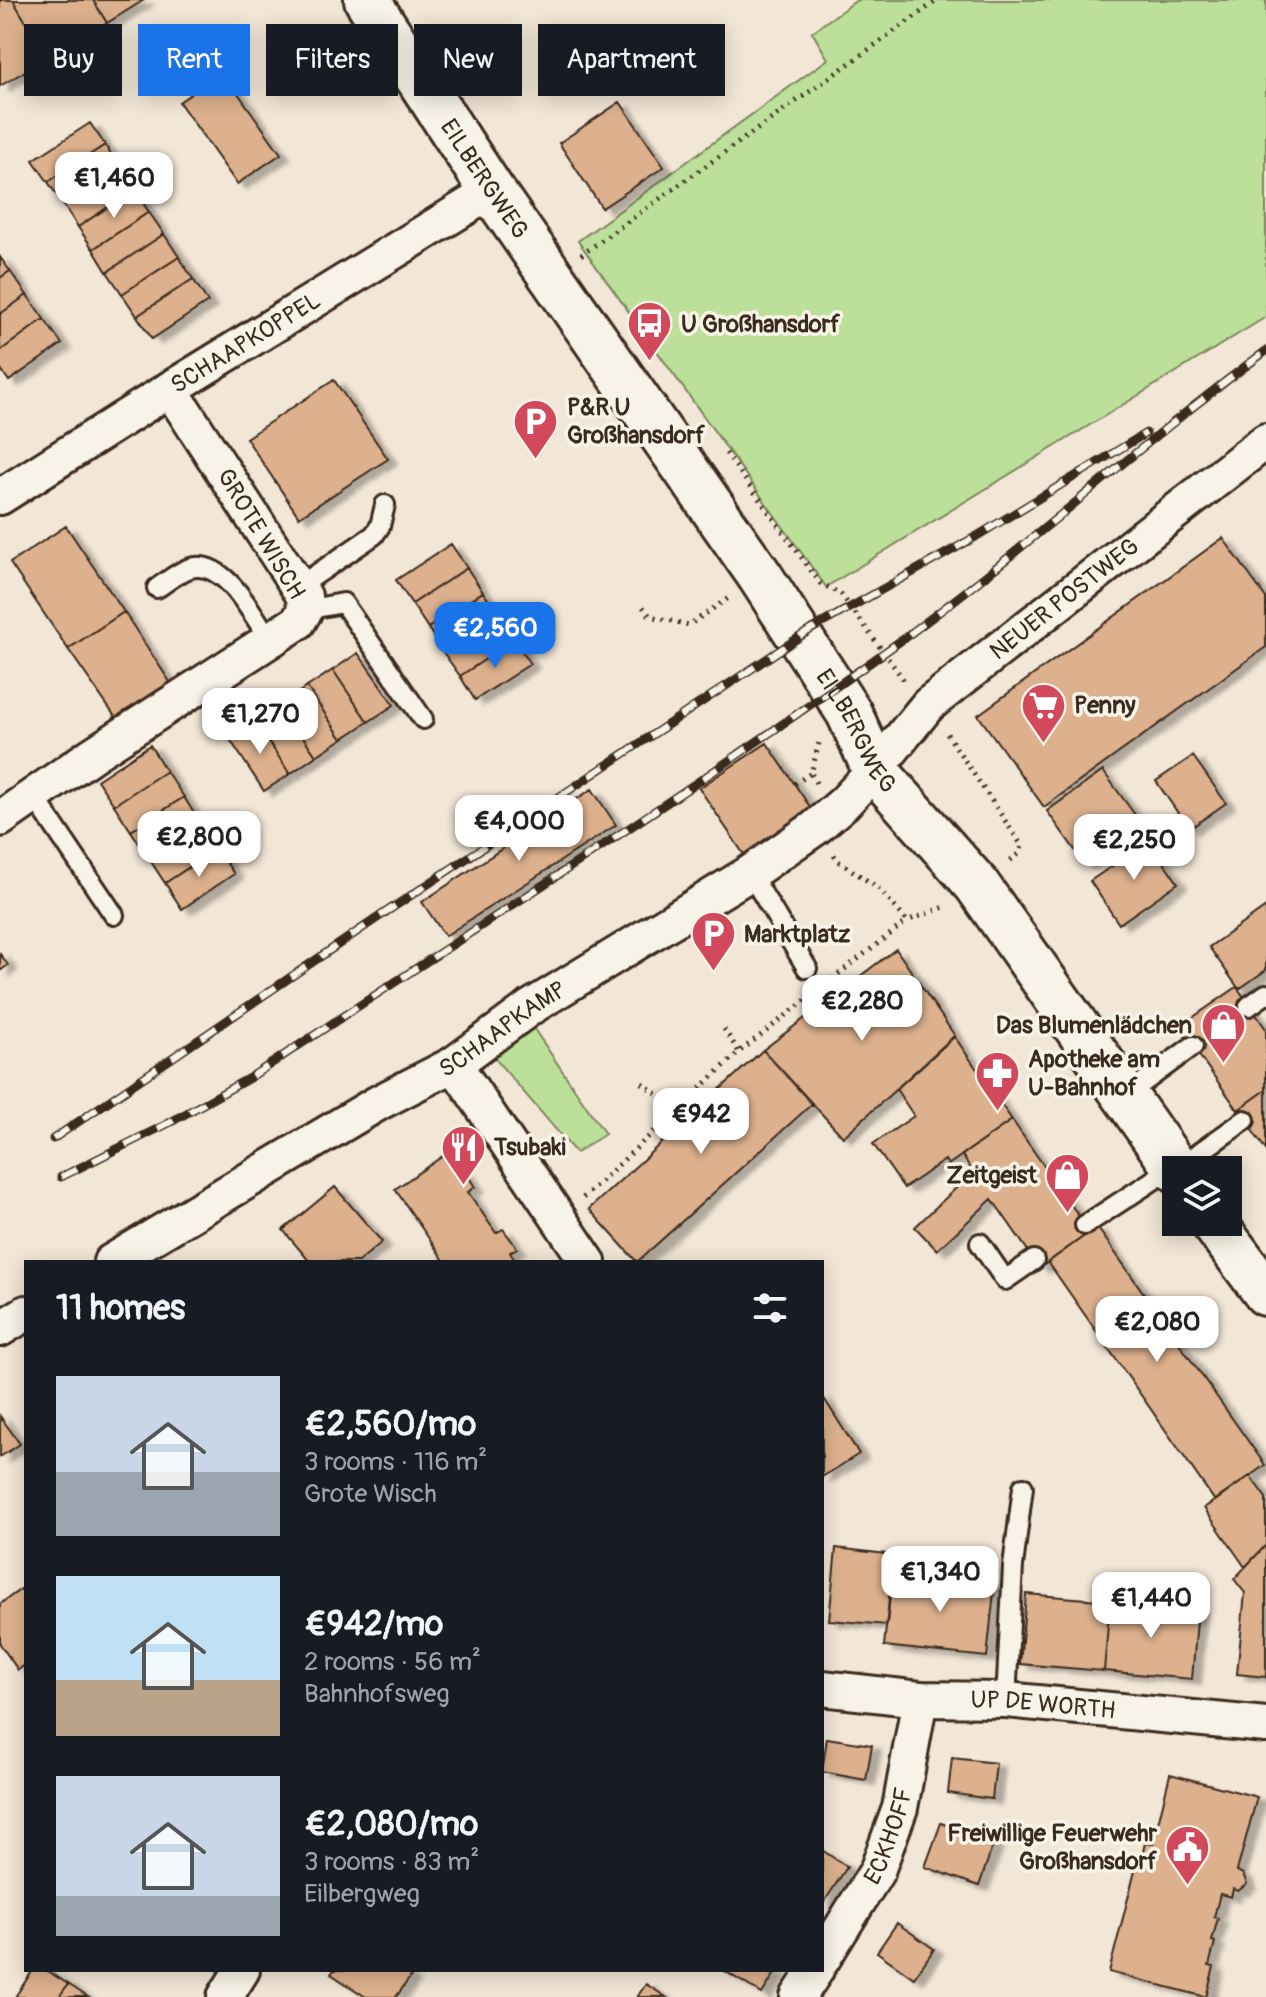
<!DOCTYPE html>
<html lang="en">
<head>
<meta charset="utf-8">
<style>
	:root { --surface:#171b24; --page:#20242c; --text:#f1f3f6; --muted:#9ea1a6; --accent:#1a73e8 }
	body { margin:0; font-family:Pangolin,sans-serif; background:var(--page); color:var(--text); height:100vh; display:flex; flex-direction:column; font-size:30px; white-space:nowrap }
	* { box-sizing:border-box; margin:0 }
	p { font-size:26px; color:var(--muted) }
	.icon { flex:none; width:44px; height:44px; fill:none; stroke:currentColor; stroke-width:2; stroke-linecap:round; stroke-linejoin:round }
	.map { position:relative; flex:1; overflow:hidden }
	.side { position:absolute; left:24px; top:1260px; width:800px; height:712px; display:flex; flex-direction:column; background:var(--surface); border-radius:0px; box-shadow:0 4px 20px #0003 }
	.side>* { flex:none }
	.banner { position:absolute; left:24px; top:24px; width:800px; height:72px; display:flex; gap:16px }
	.fabs { position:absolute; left:1162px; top:1156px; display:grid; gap:16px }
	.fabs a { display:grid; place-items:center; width:80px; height:80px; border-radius:0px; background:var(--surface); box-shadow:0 4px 20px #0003; font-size:40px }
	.price { position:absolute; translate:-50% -68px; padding:0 18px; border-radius:16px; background:#fff; color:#222; font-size:26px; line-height:52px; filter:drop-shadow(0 2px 4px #0008) }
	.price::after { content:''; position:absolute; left:50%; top:48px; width:24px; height:18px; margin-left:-12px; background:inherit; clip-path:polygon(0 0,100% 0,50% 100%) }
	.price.current { background:var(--accent); color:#fff }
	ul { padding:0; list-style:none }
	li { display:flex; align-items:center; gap:24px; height:200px; padding:0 32px }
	li span { display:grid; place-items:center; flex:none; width:224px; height:160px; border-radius:0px; color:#555 }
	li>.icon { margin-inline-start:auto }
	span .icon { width:96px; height:96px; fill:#fffc; stroke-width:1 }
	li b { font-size:34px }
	h2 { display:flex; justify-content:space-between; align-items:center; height:96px; padding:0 32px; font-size:34px }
	.pill { padding:0 28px; border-radius:0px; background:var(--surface); box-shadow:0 4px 20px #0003; font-size:28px; line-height:72px }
	.pill.current { background:var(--accent); color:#fff }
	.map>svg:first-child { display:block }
</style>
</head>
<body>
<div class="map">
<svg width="1266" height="1997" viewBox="0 0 1266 1997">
	<defs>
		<filter id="shadow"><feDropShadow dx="9" dy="5" stdDeviation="2" flood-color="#0004"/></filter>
	</defs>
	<rect width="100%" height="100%" fill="#f2e6d6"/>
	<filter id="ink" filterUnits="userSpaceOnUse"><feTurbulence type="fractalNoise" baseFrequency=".0125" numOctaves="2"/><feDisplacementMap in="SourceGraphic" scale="16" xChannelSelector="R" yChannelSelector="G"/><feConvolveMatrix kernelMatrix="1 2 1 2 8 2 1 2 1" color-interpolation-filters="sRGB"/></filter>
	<g filter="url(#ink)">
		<path fill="#bcdf99" stroke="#7c845c" stroke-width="2" d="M 857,0 L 1266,0 L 1266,317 L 826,587 L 578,241 L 828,59 L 812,32 Z
			M 532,1026 L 605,1134 L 576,1153 L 491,1054 Z"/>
		<path fill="#ddb18e" stroke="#3b2a1e" stroke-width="2" filter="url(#shadow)" d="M 0,0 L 13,0 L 47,58 L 0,86 Z
			M 13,0 L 93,0 L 107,23 L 47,58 Z
			M 93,0 L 144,0 L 107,23 Z
			M 223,72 L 281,154 L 237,184 L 179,102 Z
			M 620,102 L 664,167 L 602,208 L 559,143 Z
			M 90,123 L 105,145 L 48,182 L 33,160 Z
			M 105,145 L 119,168 L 63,204 L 48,182 Z
			M 119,168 L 134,190 L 78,227 L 63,204 Z
			M 134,190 L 149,212 L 93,249 L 78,227 Z
			M 149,212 L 164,234 L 107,272 L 93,249 Z
			M 164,234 L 179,257 L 122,294 L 107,272 Z
			M 0,257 L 10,271 L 0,278 Z
			M 179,257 L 193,279 L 137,316 L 122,294 Z
			M 10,271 L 27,295 L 0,314 L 0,278 Z
			M 193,279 L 208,302 L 152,339 L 137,316 Z
			M 27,295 L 44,319 L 0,351 L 0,314 Z
			M 44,319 L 62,344 L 9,381 L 0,368 L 0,351 Z
			M 334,380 L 388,459 L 299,517 L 246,438 Z
			M 66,526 L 124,612 L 68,649 L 10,563 Z
			M 1223,538 L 1266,598 L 1266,647 L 1044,807 L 978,715 Z
			M 451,544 L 467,568 L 412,604 L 396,580 Z
			M 467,568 L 483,592 L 428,628 L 412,604 Z
			M 483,592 L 499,616 L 443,652 L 428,628 Z
			M 124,612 L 170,682 L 116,718 L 68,649 Z
			M 499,616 L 515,640 L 460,676 L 443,652 Z
			M 515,640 L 530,664 L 475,700 L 460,676 Z
			M 358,653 L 394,705 L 368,722 L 333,670 Z
			M 333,670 L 368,722 L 342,739 L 307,687 Z
			M 307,687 L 342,739 L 316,756 L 281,704 Z
			M 281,704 L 316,756 L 290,774 L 255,721 Z
			M 255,721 L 290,774 L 264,791 L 229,738 Z
			M 767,743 L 812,810 L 745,856 L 699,788 Z
			M 150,745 L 166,771 L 114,805 L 97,780 Z
			M 1193,756 L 1226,803 L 1189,829 L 1156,781 Z
			M 166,771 L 184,797 L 131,831 L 114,805 Z
			M 1103,771 L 1141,823 L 1085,864 L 1047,811 Z
			M 592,789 L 616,825 L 445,936 L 422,902 Z
			M 184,797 L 200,823 L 148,857 L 131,831 Z
			M 200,823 L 217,849 L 165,883 L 148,857 Z
			M 1149,841 L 1178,883 L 1119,924 L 1090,881 Z
			M 217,849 L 234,874 L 182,909 L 165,883 Z
			M 1266,907 L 1266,970 L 1239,989 L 1209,947 Z
			M 896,949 L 955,1036 L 843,1137 L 763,1050 Z
			M 0,954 L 8,965 L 0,971 Z
			M 1237,987 L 1266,1029 L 1266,1090 L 1238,1110 L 1179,1027 Z
			M 954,1036 L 1012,1120 L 948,1165 L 945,1160 L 904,1188 L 873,1144 L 914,1116 L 896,1089 Z
			M 763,1050 L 812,1104 L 637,1262 L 589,1209 Z
			M 1266,1090 L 1266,1150 L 1238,1110 Z
			M 1012,1120 L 1090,1232 L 1040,1268 L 992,1199 L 937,1250 L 915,1227 L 973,1172 L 962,1155 Z
			M 443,1156 L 457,1177 L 465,1171 L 475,1187 L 468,1192 L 496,1233 L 503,1229 L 517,1248 L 510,1252 L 516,1262 L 445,1262 L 395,1189 Z
			M 335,1187 L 382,1242 L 358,1262 L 310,1262 L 283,1230 Z
			M 1097,1227 L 1265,1465 L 1215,1501 L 1048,1262 Z
			M 822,1395 L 859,1454 L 822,1477 Z
			M 0,1416 L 20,1444 L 0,1457 Z
			M 1250,1476 L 1266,1498 L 1266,1545 L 1245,1567 L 1204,1508 Z
			M 1266,1545 L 1266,1677 L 1237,1674 L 1245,1593 L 1234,1579 Z
			M 836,1548 L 894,1555 L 887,1625 L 829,1620 Z
			M 892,1571 L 995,1582 L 987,1657 L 884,1646 Z
			M 21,1589 L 26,1596 L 26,1664 L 18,1670 L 0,1644 L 0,1604 Z
			M 1026,1594 L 1110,1601 L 1104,1671 L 1020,1664 Z
			M 1110,1601 L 1198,1609 L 1192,1679 L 1104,1671 Z
			M 827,1738 L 872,1745 L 866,1780 L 822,1772 Z
			M 952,1758 L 996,1763 L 992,1799 L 948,1793 Z
			M 1170,1774 L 1257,1797 L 1237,1871 L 1243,1874 L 1247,1884 L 1238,1891 L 1233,1889 L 1231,1897 L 1220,1894 L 1214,1917 L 1218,1918 L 1212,1941 L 1215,1942 L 1209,1966 L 1214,1967 L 1206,1997 L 1109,1972 L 1136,1867 L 1139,1868 L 1145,1843 L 1153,1844 Z
			M 941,1823 L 994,1842 L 979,1886 L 925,1867 Z
			M 822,1850 L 847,1867 L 823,1904 L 822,1903 Z
			M 897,1923 L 934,1949 L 914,1978 L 877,1952 Z
			M 33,1970 L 46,1970 L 68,1984 L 59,1997 L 15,1997 Z
			M 334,1970 L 401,1970 L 411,1976 L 396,1997 L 366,1997 L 331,1974 Z
			M 723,1970 L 777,1970 L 762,1994 Z
			M 68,1984 L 88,1997 L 59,1997 Z
			M 646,1984 L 666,1997 L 637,1997 Z"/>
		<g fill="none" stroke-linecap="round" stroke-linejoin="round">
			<defs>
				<path id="service" d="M 298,587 L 374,535 L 380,526 L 385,505
					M 157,588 C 168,581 178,572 190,568 C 225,558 253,616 270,640
					M 305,610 L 343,603 L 423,719
					M 34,796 L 114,915
					M 750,873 L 807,968
					M 1249,1006 L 1266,994
					M 1126,1095 L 1193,1046
					M 1176,1169 L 1245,1120
					M 1085,1225 L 1175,1166
					M 980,1243 L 1005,1280 L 1034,1260
					M 1006,1700 L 1013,1566 L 1023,1487"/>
				<g id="minor">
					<path id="s1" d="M 0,497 L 170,389 L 492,191"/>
					<path d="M 0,819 L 92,755 L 298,622 L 305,610 L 304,596 L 170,389"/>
					<path d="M 454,1064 L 588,1262"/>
					<path id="s2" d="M 111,1262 L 378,1103 L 454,1064 L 531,1007 L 750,873 L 815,828 L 844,803 L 875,770 L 928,705 L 1266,441"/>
					<path d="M 0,1329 L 26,1313"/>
					<path id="s3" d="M 822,1688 L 920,1699 L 1006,1700 L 1266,1725"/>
					<path id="s4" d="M 822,1960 L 877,1871 L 900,1808 L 920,1699"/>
					<path d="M 225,1997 L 242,1970"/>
					<path d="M 798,1997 L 816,1970"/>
				</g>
				<g id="secondary">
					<path id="s5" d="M 367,0 L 492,191 L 760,576 L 849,713 L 875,770 L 977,885 L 1177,1170"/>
					<path d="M 1213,1222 L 1266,1293"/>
				</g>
			</defs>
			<use href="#service" stroke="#3b2a1e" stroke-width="24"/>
			<use href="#minor" stroke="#3b2a1e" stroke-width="40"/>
			<use href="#secondary" stroke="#3b2a1e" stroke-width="50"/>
			<path stroke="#3b2a1e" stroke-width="5" stroke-dasharray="2 6" stroke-linecap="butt" d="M 581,255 L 938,0
				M 726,453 L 820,583 L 841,594 L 906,683
				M 643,607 L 650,616 L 689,625 L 730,597
				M 947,734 L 1022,846 L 1020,853 L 1007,863
				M 816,783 L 811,773 L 819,743
				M 795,784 L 811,773
				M 834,855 L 838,861 L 877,887 L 907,921 L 947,906
				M 832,979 L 907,921
				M 724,1029 L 739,1052
				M 642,1083 L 659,1095 L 670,1117
				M 583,1198 L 739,1052 L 815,993"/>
			<use href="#service" stroke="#f7f3e8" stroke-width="18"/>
			<use href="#minor" stroke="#f7f3e8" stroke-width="34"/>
			<use href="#secondary" stroke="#f7f3e8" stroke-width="44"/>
			<defs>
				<path id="rail" d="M 53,1139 L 389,910 L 810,630 L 977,536 L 1146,433
					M 61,1177 L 169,1123 L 251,1077 C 465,935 683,797 892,647 C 1021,554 1138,445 1266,351"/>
			</defs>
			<use href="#rail" stroke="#3b2a1e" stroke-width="9"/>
			<use href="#rail" stroke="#f7f3e8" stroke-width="6" stroke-dasharray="18" stroke-linecap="butt"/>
		</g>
	</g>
	<defs>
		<symbol id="bus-pin" viewBox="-11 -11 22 30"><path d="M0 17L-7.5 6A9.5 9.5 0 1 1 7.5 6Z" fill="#d1495b" stroke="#f7f3e8"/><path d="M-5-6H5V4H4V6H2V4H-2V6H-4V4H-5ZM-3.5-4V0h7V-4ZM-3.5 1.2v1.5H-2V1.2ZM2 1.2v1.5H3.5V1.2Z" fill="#fff"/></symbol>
		<symbol id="parking-pin" viewBox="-11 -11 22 30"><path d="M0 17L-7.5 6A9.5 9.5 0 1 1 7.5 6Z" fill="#d1495b" stroke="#f7f3e8"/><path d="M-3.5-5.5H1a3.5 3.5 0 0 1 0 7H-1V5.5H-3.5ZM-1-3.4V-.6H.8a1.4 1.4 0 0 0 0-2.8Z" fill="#fff"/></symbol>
		<symbol id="supermarket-pin" viewBox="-11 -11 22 30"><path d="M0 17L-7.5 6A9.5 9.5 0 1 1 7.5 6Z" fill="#d1495b" stroke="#f7f3e8"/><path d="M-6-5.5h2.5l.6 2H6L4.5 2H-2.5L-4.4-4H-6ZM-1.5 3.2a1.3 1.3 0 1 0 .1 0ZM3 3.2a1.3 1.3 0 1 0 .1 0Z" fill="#fff"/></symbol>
		<symbol id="shop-pin" viewBox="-11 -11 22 30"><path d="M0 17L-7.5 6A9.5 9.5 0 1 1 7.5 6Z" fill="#d1495b" stroke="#f7f3e8"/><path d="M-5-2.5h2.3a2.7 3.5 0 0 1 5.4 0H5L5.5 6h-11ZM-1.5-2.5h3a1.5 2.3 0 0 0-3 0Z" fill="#fff"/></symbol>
		<symbol id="pharmacy-pin" viewBox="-11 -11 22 30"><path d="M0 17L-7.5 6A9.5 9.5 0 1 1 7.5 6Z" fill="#d1495b" stroke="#f7f3e8"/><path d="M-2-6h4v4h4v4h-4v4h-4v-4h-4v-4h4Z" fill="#fff"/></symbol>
		<symbol id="restaurant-pin" viewBox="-11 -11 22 30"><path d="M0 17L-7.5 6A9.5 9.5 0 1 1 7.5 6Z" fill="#d1495b" stroke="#f7f3e8"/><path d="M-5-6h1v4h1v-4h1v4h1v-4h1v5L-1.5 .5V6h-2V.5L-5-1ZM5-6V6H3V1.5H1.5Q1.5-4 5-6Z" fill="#fff"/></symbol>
		<symbol id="civic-pin" viewBox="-11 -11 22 30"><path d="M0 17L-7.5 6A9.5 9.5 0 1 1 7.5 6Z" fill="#d1495b" stroke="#f7f3e8"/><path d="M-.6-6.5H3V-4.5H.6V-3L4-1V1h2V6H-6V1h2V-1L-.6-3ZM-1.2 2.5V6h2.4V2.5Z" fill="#fff"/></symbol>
	</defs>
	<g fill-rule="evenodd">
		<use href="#bus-pin" x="624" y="298" width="51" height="69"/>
		<use href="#parking-pin" x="510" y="396" width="51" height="69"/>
		<use href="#supermarket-pin" x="1018" y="680" width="51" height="69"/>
		<use href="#parking-pin" x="688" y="908" width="51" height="69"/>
		<use href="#shop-pin" x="1198" y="1000" width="51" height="69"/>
		<use href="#pharmacy-pin" x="972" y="1048" width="51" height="69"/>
		<use href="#restaurant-pin" x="438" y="1122" width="51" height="69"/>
		<use href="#shop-pin" x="1042" y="1150" width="51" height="69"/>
		<use href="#civic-pin" x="1162" y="1822" width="51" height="69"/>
	</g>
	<g text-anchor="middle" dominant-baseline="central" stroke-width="7" stroke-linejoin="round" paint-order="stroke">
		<g font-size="24" fill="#3b2a1e" stroke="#f7f3e8">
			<text stroke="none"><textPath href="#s5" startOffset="214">EILBERGWEG</textPath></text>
			<text stroke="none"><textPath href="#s1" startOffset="290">SCHAAPKOPPEL</textPath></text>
			<text transform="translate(261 534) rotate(59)">GROTE WISCH</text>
			<text stroke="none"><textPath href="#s2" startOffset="1168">NEUER POSTWEG</textPath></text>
			<text stroke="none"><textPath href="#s5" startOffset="880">EILBERGWEG</textPath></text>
			<text stroke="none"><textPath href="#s2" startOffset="456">SCHAAPKAMP</textPath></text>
			<text stroke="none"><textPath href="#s3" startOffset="222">UP DE WORTH</textPath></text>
			<text stroke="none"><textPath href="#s4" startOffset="142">ECKHOFF</textPath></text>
		</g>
		<g font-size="24" font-weight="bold" fill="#3b2a1e" stroke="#f7f3e8" text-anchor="start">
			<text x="681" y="324">U Großhansdorf</text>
			<text x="567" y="407">P&amp;R U<tspan x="567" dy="28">Großhansdorf</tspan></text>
			<text x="1074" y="705">Penny</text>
			<text x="744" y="934">Marktplatz</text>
			<text x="1192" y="1025" text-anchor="end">Das Blumenlädchen</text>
			<text x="1028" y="1059">Apotheke am<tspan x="1028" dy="28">U-Bahnhof</tspan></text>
			<text x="494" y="1147">Tsubaki</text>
			<text x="1037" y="1175" text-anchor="end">Zeitgeist</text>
			<text x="1157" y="1833" text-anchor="end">Freiwillige Feuerwehr<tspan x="1157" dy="28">Großhansdorf</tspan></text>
		</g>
	</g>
</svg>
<div class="fabs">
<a><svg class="icon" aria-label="layers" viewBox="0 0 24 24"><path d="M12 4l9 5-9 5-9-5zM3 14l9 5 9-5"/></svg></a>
</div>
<b class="price" style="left:114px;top:220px">€1,460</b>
<b class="price current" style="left:495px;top:670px">€2,560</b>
<b class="price" style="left:260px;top:756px">€1,270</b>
<b class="price" style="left:519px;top:863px">€4,000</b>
<b class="price" style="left:199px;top:879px">€2,800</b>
<b class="price" style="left:1134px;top:882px">€2,250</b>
<b class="price" style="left:862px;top:1043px">€2,280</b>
<b class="price" style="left:701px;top:1156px">€942</b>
<b class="price" style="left:1157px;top:1364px">€2,080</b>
<b class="price" style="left:940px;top:1614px">€1,340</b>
<b class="price" style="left:1151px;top:1640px">€1,440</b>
<div class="banner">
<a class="pill">Buy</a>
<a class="pill current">Rent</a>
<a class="pill">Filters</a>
<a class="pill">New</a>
<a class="pill">Apartment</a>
</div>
<section class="side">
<h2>11 homes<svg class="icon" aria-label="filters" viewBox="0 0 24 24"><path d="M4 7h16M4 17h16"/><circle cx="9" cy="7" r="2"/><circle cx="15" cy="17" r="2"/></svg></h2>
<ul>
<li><span style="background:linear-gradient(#c9d6e8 60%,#9aa5b1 0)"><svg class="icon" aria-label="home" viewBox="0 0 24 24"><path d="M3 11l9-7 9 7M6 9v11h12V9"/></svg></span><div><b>€2,560/mo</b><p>3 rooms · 116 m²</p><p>Grote Wisch</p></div></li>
<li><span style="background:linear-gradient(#bfe0f5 65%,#b9a48a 0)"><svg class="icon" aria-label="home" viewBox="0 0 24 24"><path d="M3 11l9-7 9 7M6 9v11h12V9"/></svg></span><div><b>€942/mo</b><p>2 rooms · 56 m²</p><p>Bahnhofsweg</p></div></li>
<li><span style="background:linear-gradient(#c9d6e8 75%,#9aa5b1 0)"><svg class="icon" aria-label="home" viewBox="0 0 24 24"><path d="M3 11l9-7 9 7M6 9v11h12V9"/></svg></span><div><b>€2,080/mo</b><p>3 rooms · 83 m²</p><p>Eilbergweg</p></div></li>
</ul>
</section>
</div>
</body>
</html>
